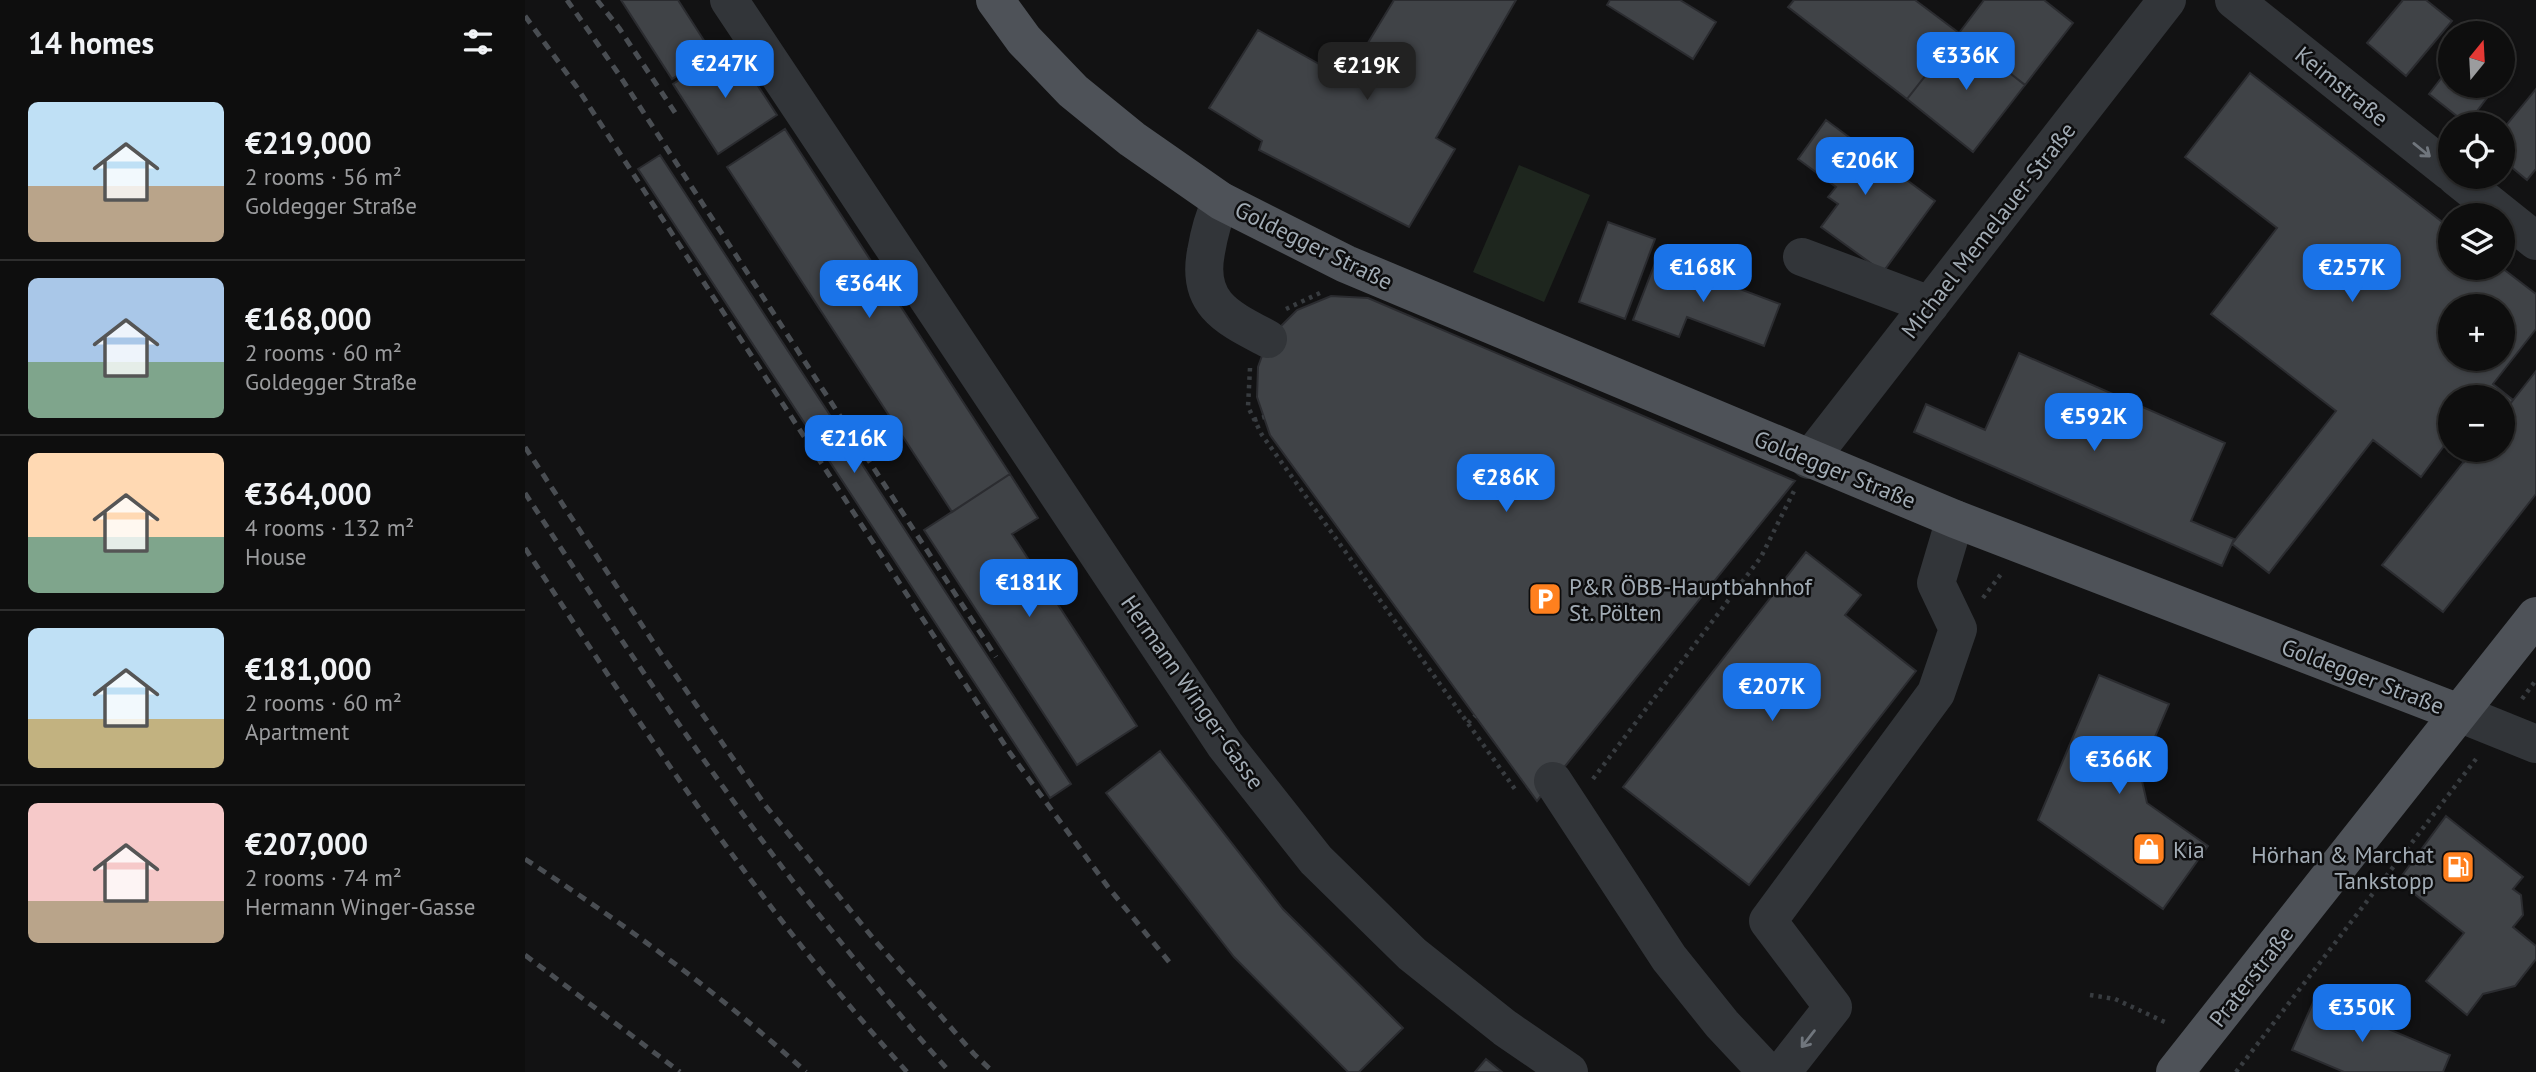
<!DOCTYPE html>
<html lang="en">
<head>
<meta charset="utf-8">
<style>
	:root { --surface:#0e0e0e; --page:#1c1c1c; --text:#f1f3f6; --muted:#9b9c9e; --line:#2e2e2e; --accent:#1a73e8 }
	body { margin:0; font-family:"PT Sans",sans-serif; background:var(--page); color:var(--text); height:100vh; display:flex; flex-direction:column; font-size:26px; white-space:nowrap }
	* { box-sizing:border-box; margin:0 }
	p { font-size:23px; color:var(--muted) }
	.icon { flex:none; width:38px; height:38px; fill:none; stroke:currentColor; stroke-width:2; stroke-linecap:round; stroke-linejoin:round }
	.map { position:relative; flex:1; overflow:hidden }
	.drawer { display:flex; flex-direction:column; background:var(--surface); width:525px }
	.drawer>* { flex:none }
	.needle { width:46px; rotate:18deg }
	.buttons { position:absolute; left:1913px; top:21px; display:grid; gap:14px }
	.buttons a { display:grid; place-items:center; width:77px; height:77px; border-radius:50%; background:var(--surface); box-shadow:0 2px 5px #0004,0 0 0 2px var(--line); font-size:35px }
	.price { position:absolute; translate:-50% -60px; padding:0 16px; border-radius:14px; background:var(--accent); color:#fff; font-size:23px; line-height:46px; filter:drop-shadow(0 2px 4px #0008) }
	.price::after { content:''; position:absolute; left:50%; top:42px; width:21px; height:16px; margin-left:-10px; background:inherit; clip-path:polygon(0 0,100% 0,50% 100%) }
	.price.selected { background:#222; color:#fff }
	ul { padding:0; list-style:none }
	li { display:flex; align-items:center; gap:21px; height:175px; padding:0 28px }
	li+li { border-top:2px solid var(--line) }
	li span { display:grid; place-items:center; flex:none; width:196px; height:140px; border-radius:10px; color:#555 }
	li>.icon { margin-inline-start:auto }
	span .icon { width:84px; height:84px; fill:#fffc; stroke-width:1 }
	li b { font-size:30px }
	h2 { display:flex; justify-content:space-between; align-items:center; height:84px; padding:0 28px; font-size:30px }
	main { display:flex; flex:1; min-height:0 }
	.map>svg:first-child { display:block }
</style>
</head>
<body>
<main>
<section class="drawer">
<h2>14 homes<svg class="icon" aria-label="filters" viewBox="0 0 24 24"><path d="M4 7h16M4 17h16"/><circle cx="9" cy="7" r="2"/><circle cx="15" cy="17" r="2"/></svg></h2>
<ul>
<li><span style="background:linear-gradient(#bfe0f5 60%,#b9a48a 0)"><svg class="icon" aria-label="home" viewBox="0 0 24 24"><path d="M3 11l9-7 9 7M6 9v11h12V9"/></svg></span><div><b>€219,000</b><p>2 rooms · 56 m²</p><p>Goldegger Straße</p></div></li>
<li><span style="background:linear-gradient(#a9c7e8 60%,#7fa58c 0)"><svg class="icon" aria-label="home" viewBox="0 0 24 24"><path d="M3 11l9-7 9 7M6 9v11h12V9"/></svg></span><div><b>€168,000</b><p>2 rooms · 60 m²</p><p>Goldegger Straße</p></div></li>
<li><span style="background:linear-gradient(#ffd9b3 60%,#7fa58c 0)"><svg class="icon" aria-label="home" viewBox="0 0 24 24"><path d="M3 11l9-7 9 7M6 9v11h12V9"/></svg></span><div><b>€364,000</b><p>4 rooms · 132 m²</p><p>House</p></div></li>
<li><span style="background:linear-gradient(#bfe0f5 65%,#c2b280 0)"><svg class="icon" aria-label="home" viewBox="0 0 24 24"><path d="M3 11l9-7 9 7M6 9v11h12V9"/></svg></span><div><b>€181,000</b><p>2 rooms · 60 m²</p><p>Apartment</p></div></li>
<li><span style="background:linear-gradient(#f6c9c9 70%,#b9a48a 0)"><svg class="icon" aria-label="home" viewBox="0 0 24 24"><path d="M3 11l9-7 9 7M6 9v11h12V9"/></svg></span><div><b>€207,000</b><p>2 rooms · 74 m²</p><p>Hermann Winger-Gasse</p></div></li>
</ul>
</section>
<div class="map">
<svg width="2011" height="1072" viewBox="0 0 2011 1072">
	<rect width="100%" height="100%" fill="#121213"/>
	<path fill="#1e261e" d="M 994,165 L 1065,195 L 1019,302 L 948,272 Z"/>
	<path fill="#404347" stroke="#2b2c30" stroke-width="2" fill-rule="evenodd" d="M 96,0 L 153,0 L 187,53 L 147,79 Z
		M 869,0 L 991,0 L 911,138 L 930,149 L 884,227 L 734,150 L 737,141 L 684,108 L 733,30 L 821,79 Z
		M 1085,0 L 1155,0 L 1191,22 L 1168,59 L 1082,5 Z
		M 1269,0 L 1390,0 L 1434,33 L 1382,99 L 1263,7 Z
		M 1459,0 L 1519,0 L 1548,23 L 1500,85 L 1434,33 Z
		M 1878,0 L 1901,0 L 1927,21 L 1881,76 L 1842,43 Z
		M 1434,33 L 1500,85 L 1448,152 L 1382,99 Z
		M 207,46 L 252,115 L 193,154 L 148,84 Z
		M 1925,67 L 1925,86 L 1971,86 L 1942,124 L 1904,94 Z
		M 1725,73 L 1925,228 L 1925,268 L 1977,268 L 2011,294 L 2011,329 L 1968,384 L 1988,400 L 1978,413 L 1978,397 L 1925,397 L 1925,450 L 1948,450 L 1939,462 L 1919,446 L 1896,477 L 1848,440 L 1744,573 L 1707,544 L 1811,411 L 1686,314 L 1752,228 L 1660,157 ZM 1925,306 L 1978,306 L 1978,359 L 1925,359 Z
		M 2011,89 L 2011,169 L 2002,180 L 1978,160 L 1978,129 Z
		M 1301,120 L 1410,201 L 1358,272 L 1296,227 L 1313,204 L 1303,197 L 1311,187 L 1273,159 Z
		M 260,129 L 485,474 L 427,512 L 202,167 Z
		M 135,155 L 546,784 L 525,798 L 113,169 Z
		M 1083,222 L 1130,239 L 1100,319 L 1054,302 Z
		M 1132,258 L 1255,304 L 1239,346 L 1162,317 L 1154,337 L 1108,320 Z
		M 806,296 L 843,298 L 1270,481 L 1012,801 L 745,435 L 732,397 L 733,367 L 743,339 L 772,310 Z
		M 1494,353 L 1700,443 L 1666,521 L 1709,539 L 1697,566 L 1389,432 L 1401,404 L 1460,430 Z
		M 2011,371 L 2011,494 L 1918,612 L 1857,565 L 1948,450 L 1978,450 L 1978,413 Z
		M 485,474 L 513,518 L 487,534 L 612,726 L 552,765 L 399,530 Z
		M 1281,552 L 1336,595 L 1320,615 L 1391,671 L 1224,885 L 1098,787 Z
		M 1574,675 L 1644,704 L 1615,772 L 1622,803 L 1683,846 L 1638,909 L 1513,820 Z
		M 635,751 L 758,909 L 878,1028 L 834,1072 L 823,1072 L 709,957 L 581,793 Z
		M 1921,816 L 1998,877 L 1988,889 L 1996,895 L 1998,915 L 1988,927 L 2011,946 L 2011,959 L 1990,986 L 1958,994 L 1942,1015 L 1901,981 L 1939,933 L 1873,881 Z
		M 1790,998 L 1925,1055 L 1918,1072 L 1819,1072 L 1767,1050 Z
		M 961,1059 L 977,1072 L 950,1072 Z"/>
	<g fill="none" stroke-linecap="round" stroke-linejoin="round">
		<path stroke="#383c40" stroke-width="4.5" stroke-dasharray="3.5 5" stroke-linecap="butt" d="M 761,309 L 797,292
			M 725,368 L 723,407 L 737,435 L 992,792
			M 729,420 L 739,417
			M 1458,598 L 1476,574
			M 1997,699 L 2011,680
			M 943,723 L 950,716
			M 1068,779 L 1236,557 L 1269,491
			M 1565,995 L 1590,999 L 1642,1023
			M 1711,1072 L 1951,759"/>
		<path stroke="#323539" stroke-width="38" d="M 204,0 L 700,745 L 791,860 L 887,954 L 980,1028 L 1044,1072
			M 1709,0 L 1925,172
			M 1931,177 L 2011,241
			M 696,201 C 688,218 684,234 681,252 C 671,304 703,318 743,339
			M 1277,257 L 1405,305
			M 1284,460 L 1642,0
			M 1934,713 L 2011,744
			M 1028,781 L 1144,958 L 1197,1024 L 1242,1072
			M 1257,1072 L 1308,1007 L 1243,921 L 1411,693 L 1433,629 L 1411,583 L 1430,519"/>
		<path stroke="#4e5258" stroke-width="38" d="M 470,0 L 499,40 L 548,91 L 607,139 L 696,201 L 821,264 L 1430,519 L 1934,713
			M 1650,1072 L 2011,616"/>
		<path stroke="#494d52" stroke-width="5" stroke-dasharray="9 7" stroke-linecap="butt" d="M 42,0 L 93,73 L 471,657
			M 72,0 L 94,28 L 153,117
			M 0,16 L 51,86 L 485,753 L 583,887 L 645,963
			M 0,447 L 134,651 L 240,805 L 352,943 L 449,1054 L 468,1072
			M 0,493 C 102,650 205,806 323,951 C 356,992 389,1033 425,1072
			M 0,548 C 118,730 237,911 382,1072
			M 0,859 C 98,923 194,993 281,1072
			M 0,955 L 155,1072"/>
	</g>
	<defs><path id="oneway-shaft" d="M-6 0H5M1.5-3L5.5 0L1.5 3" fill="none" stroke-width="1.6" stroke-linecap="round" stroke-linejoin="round" transform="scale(1.75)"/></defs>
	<g stroke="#70767d">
		<use href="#oneway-shaft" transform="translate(1897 150) rotate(39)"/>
		<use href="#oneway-shaft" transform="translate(1283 1039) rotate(128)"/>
	</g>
	<defs>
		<symbol id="parking-square" viewBox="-11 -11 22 22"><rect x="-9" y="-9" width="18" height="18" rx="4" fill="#ff801e" stroke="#0d0d0e"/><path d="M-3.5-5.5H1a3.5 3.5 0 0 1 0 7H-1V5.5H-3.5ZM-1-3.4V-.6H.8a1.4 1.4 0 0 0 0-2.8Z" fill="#fff"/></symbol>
		<symbol id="shop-square" viewBox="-11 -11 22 22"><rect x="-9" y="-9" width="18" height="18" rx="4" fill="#ff801e" stroke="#0d0d0e"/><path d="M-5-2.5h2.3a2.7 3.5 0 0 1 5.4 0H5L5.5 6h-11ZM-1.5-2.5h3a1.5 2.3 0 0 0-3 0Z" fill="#fff"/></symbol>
		<symbol id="fuel-square" viewBox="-11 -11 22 22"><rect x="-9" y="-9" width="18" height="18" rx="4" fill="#ff801e" stroke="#0d0d0e"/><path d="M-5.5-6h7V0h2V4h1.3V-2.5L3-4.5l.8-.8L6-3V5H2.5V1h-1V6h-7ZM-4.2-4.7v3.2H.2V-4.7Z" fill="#fff"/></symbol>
	</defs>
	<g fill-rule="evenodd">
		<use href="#parking-square" x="1001" y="580" width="38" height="38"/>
		<use href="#shop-square" x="1605" y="830" width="38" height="38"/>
		<use href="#fuel-square" x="1914" y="848" width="38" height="38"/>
	</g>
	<g text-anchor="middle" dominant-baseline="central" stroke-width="5" stroke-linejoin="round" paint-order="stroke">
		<g font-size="23" fill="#a2acb5" stroke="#0d0d0e">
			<text transform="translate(1817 86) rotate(39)">Keimstraße</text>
			<text transform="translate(1463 230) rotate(-52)">Michael Memelauer-Straße</text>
			<text transform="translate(789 245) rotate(26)">Goldegger Straße</text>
			<text transform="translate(1310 469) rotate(22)">Goldegger Straße</text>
			<text transform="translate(1838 676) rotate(21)">Goldegger Straße</text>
			<text transform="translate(668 692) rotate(55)">Hermann Winger-Gasse</text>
			<text transform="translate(1726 976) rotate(-52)">Praterstraße</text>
		</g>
		<g font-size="23" fill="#a2acb5" stroke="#0d0d0e" text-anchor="start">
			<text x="1044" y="586">P&amp;R ÖBB-Hauptbahnhof<tspan x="1044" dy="26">St. Pölten</tspan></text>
			<text x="1648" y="849">Kia</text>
			<text x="1909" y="854" text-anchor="end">Hörhan &amp; Marchat<tspan x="1909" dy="26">Tankstopp</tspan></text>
		</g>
	</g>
</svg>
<div class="buttons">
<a><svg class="needle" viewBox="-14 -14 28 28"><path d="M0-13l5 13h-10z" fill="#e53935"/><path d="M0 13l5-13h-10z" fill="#9b9c9e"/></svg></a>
<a><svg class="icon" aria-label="locate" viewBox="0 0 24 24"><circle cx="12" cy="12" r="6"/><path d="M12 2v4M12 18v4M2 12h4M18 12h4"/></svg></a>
<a><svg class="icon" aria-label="layers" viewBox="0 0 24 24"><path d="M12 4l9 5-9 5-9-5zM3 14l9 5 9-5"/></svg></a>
<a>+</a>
<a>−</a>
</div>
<b class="price" style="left:1441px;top:92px">€336K</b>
<b class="price" style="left:200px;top:100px">€247K</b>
<b class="price selected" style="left:842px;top:102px">€219K</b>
<b class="price" style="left:1340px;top:197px">€206K</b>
<b class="price" style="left:1178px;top:304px">€168K</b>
<b class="price" style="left:1827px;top:304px">€257K</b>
<b class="price" style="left:344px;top:320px">€364K</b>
<b class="price" style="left:1569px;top:453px">€592K</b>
<b class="price" style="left:329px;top:475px">€216K</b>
<b class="price" style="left:981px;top:514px">€286K</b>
<b class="price" style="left:504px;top:619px">€181K</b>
<b class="price" style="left:1247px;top:723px">€207K</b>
<b class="price" style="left:1594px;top:796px">€366K</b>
<b class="price" style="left:1837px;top:1044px">€350K</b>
</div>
</main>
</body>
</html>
